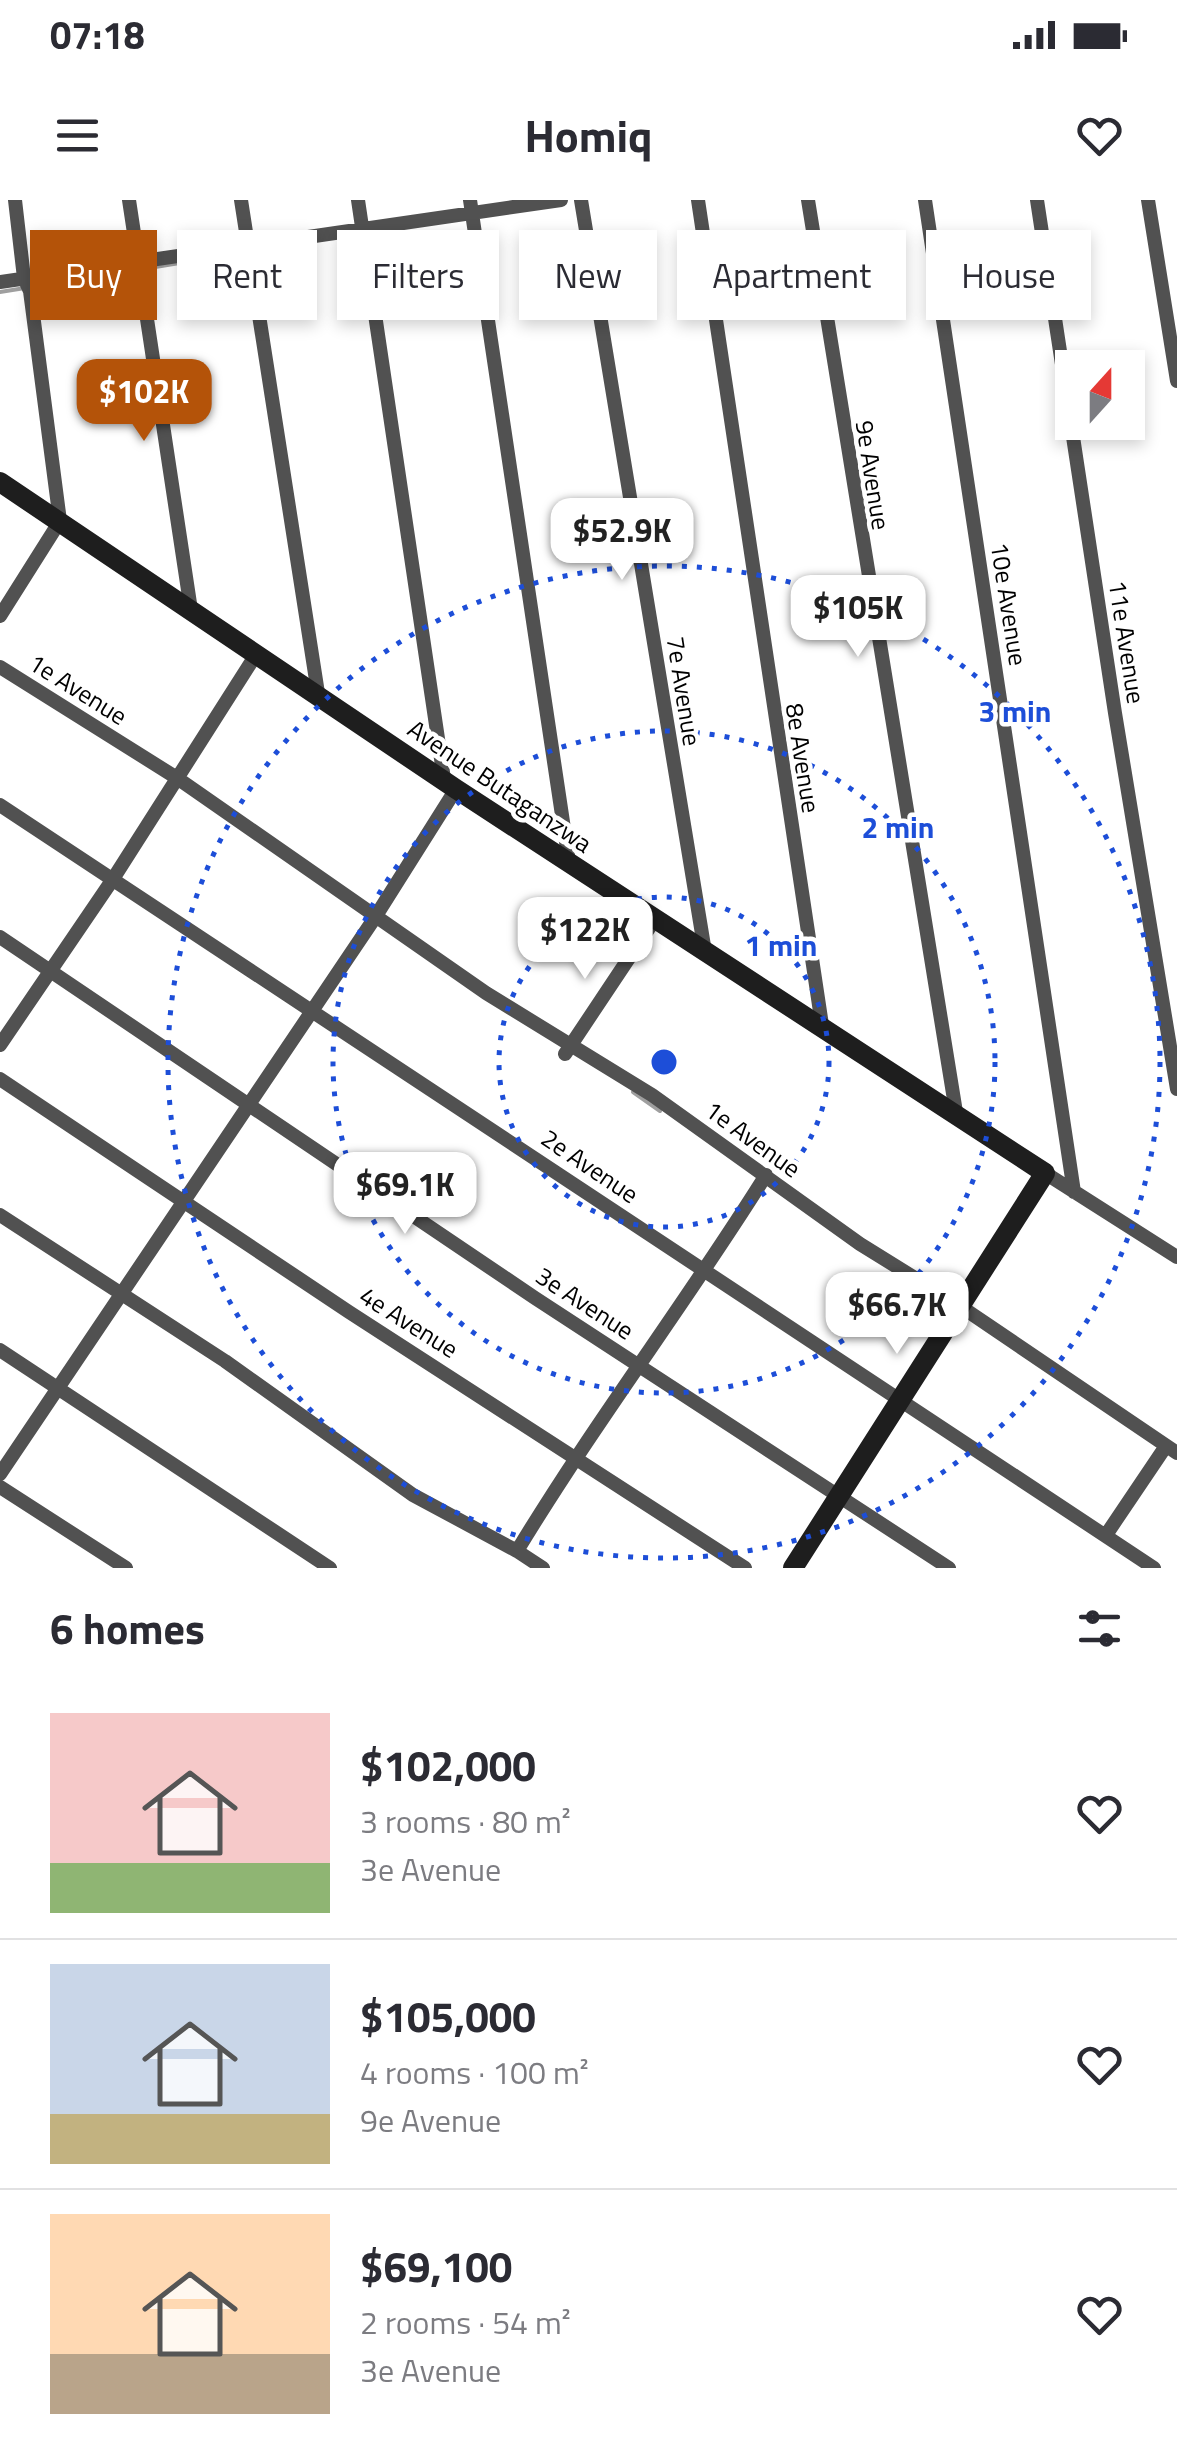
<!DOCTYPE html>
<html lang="en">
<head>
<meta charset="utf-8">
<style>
	:root { --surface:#fff; --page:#f7f7f7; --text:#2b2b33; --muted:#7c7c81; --line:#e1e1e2; --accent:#b45309 }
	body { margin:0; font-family:"Titillium Web",sans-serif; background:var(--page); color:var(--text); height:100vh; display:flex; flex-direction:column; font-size:38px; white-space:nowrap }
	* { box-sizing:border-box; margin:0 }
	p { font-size:32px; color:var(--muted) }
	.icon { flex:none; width:55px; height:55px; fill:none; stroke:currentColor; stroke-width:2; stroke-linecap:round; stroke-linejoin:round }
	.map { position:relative; height:1368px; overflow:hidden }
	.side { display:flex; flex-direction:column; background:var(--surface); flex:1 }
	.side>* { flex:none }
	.guide { position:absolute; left:30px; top:30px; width:1118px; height:90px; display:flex; gap:20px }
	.needle { width:65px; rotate:21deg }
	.controls { position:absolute; left:1055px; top:150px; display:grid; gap:20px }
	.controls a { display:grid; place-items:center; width:90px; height:90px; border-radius:0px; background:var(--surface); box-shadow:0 5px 15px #0003; font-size:50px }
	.price { position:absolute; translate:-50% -85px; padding:0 22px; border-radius:20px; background:#fff; color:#222; font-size:32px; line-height:65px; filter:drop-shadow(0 2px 5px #0008) }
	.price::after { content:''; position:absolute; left:50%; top:60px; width:30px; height:22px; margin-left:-15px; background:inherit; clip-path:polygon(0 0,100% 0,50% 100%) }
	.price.selected { background:var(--accent); color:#fff }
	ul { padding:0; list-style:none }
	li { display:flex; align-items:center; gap:30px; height:250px; padding:0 50px }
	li+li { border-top:2px solid var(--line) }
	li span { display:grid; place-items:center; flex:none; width:280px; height:200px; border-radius:0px; color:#555 }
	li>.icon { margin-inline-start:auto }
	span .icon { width:120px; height:120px; fill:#fffc; stroke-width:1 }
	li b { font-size:42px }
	h2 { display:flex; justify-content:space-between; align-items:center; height:120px; padding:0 50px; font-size:42px }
	.pill { padding:0 35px; border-radius:0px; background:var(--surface); box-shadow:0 5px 15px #0003; font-size:35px; line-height:90px }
	.pill.selected { background:var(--accent); color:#fff }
	.status { display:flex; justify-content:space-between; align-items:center; height:70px; padding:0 50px; background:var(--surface); direction:ltr }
	.status svg { height:28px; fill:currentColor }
	header { display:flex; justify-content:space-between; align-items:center; height:130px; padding:0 50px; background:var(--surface); font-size:45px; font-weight:700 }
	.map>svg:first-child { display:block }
</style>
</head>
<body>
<div class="status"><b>07:18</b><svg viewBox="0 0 49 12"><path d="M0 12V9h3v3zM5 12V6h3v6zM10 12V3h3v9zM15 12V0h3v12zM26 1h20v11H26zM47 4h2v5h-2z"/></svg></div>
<header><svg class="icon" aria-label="menu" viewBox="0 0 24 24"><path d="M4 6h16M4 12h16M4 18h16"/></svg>Homiq<svg class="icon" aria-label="heart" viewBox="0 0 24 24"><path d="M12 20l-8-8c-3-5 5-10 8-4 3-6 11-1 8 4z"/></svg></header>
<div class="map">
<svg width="1177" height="1368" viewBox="0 0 1177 1368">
	<rect width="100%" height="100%" fill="#fff"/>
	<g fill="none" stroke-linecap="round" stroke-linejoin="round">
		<path stroke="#9f9f9f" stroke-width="4" d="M 143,69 L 198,60
			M 34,87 L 134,71
			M 0,92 L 25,88
			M 633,892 L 660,911"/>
		<path stroke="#515151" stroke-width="14" d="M 129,0 L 191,410
			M 241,0 L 318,493
			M 358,0 L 444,579
			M 470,0 L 569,662
			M 581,0 L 705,752
			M 698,0 L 822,825
			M 808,0 L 956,912
			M 925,0 L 1074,992
			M 1037,0 L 1115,513 L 1177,889
			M 1148,0 L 1177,181
			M 0,82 L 561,0
			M 0,416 L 60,321 L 30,91 L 24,78 L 15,0
			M 0,467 L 177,578 L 486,793 L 652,895 L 860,1044 L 960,1106 L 1177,1253
			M 0,605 L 1154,1368
			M 0,737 L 535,1098 L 949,1368
			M 0,845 L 113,679 L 257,453
			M 565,854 L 655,719
			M 0,879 L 349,1112 L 745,1368
			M 1045,973 L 1177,1057
			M 0,1015 L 225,1161 L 413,1295 L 517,1351 L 543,1368
			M 0,1150 L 330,1368
			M 0,1274 L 374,719 L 456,589
			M 0,1287 L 126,1368
			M 1106,1335 L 1166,1246
			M 517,1351 C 595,1222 686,1103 766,975"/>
		<path stroke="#1e1e1e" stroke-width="20" d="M 0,282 L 456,589 L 1045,973 L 793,1368"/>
	</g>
	<g fill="none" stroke="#1d4ed8" stroke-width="5" stroke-dasharray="5 10">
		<circle cx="664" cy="862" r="165"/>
		<circle cx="664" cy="862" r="331"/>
		<circle cx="664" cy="862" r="496"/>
	</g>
	<g text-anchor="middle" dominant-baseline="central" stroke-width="9" stroke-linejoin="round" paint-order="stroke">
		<g font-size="25" fill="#000" stroke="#fff">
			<text transform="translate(873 275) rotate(81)">9e Avenue</text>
			<text transform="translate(1009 404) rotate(81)">10e Avenue</text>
			<text transform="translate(1127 442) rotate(81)">11e Avenue</text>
			<text transform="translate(78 489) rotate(32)">1e Avenue</text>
			<text transform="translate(684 491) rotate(81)">7e Avenue</text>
			<text transform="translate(803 558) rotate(81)">8e Avenue</text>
			<text transform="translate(500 586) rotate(34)">Avenue Butaganzwa</text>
			<text transform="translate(753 939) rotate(36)">1e Avenue</text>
			<text transform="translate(590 966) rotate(34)">2e Avenue</text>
			<text transform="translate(585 1103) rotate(33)">3e Avenue</text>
			<text transform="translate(409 1122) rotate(32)">4e Avenue</text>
		</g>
	</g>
	<circle cx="664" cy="862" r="15" fill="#1d4ed8" stroke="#fff" stroke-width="5"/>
	<g font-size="30" text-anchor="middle" font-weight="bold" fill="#1d4ed8" stroke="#fff" stroke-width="9" stroke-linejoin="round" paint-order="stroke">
		<text x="1015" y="522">3 min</text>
		<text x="898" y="638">2 min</text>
		<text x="781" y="756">1 min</text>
	</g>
</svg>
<div class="controls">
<a><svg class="needle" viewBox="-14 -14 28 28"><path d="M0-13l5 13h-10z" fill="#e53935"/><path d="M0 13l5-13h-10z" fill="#7c7c81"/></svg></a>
</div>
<b class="price selected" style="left:144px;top:244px">$102K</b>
<b class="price" style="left:622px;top:383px">$52.9K</b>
<b class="price" style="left:858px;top:460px">$105K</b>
<b class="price" style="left:585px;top:782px">$122K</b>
<b class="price" style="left:405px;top:1037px">$69.1K</b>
<b class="price" style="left:897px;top:1157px">$66.7K</b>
<div class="guide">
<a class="pill selected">Buy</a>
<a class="pill">Rent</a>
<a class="pill">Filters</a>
<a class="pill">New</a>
<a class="pill">Apartment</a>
<a class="pill">House</a>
</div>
</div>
<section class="side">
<h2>6 homes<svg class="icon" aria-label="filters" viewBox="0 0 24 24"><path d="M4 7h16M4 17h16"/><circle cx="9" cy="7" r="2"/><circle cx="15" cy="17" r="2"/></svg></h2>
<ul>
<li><span style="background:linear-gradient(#f6c9c9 75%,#8fb573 0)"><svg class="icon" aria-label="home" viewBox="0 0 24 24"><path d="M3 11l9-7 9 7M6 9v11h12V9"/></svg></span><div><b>$102,000</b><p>3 rooms · 80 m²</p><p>3e Avenue</p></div><svg class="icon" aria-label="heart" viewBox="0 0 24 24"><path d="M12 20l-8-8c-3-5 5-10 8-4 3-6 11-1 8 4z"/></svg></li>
<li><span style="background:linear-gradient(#c9d6e8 75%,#c2b280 0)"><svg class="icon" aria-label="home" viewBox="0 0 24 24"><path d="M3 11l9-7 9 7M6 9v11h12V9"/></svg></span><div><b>$105,000</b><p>4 rooms · 100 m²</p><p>9e Avenue</p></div><svg class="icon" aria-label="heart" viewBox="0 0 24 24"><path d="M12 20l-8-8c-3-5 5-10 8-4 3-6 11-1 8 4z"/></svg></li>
<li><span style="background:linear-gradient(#ffd9b3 70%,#b9a48a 0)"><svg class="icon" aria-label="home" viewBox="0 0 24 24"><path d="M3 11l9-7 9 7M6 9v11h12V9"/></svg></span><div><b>$69,100</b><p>2 rooms · 54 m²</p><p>3e Avenue</p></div><svg class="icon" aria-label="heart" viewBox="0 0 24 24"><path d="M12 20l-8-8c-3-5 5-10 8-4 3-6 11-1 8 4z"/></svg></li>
</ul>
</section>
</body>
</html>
